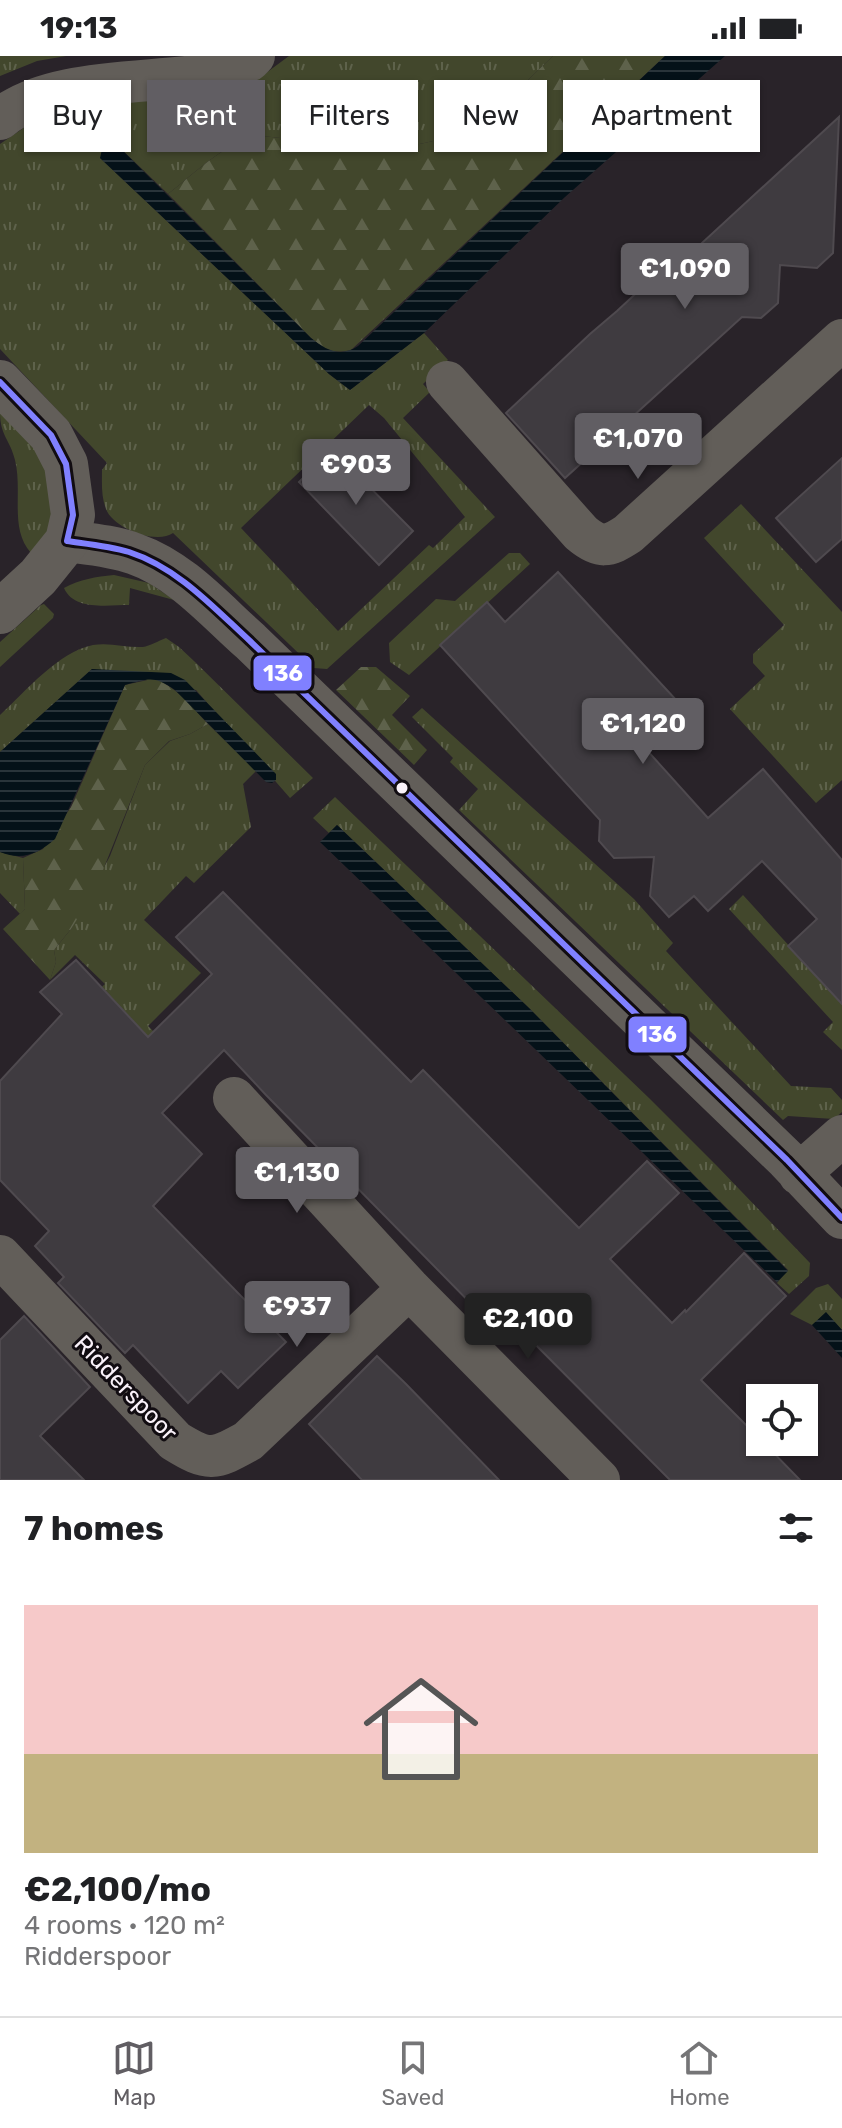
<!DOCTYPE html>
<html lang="en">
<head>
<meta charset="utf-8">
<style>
	:root { --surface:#fff; --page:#f2f2f2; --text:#202124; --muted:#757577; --line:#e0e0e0; --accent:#615e63 }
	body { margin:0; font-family:Rubik,sans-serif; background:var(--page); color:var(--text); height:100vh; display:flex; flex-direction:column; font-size:30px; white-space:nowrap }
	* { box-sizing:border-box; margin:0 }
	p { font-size:26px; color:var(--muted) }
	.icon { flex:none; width:44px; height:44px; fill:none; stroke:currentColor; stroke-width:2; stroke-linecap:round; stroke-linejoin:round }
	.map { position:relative; height:1424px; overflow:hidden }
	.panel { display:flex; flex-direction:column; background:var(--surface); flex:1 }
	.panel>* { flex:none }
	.hud { position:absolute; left:24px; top:24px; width:794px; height:72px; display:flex; gap:16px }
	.tools { position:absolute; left:746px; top:1328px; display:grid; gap:16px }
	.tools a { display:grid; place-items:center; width:72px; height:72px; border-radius:0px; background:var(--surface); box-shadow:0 2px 6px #0004; font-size:40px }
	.price { position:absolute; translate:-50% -68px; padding:0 18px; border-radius:8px; background:var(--accent); color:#fff; font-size:26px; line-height:52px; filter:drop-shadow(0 2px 4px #0008) }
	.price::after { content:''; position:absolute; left:50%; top:48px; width:24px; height:18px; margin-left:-12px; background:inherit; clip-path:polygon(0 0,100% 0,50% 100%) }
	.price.selected { background:#222; color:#fff }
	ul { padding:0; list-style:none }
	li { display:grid; align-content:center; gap:16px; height:424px; padding:0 24px }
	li+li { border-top:2px solid var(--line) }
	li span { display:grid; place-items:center; height:248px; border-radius:0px; color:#555 }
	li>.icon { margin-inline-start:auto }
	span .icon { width:144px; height:144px; fill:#fffc; stroke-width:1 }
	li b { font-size:34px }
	h2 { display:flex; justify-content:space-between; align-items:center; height:96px; padding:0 24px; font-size:34px }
	.chip { padding:0 28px; border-radius:0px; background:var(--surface); box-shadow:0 2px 6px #0004; font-size:28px; line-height:72px }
	.chip.selected { background:var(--accent); color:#fff }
	.status { display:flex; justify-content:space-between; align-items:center; height:56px; padding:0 40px; background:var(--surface); direction:ltr }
	.status svg { height:22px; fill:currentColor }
	.tab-bar { display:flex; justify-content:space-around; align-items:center; height:112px; border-top:2px solid var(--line); background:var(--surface); font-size:22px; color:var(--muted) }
	.tab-bar a { display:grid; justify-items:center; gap:4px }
	.tab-bar .selected { color:var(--accent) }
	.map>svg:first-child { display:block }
</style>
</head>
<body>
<div class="status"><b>19:13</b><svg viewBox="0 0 49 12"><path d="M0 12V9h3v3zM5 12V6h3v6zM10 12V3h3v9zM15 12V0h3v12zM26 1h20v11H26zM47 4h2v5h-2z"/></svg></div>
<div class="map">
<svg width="842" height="1424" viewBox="0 0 842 1424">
	<defs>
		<pattern id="grass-tufts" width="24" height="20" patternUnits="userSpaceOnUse" patternTransform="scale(2)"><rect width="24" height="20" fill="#42472c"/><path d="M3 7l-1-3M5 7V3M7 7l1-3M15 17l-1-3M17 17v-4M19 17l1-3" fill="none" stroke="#5e624b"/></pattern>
		<pattern id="forest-firs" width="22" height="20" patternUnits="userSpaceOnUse" patternTransform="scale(2)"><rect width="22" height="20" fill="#42472c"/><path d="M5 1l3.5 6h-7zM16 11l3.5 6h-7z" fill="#5e624b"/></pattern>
		<pattern id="water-rules" width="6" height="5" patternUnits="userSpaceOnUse" patternTransform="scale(2)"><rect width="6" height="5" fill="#041118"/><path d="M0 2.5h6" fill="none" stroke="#29343a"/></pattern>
	</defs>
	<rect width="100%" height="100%" fill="#292329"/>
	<path fill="url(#grass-tufts)" fill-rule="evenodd" d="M 0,0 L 66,0 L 37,5 L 0,20 Z
		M 289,0 L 553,0 C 531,20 509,45 484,62 C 421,108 334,87 262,80 C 227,84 196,116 168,138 L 113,85 L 100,102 L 329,318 L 350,334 L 424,277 L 448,304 L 423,328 L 430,336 L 403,362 L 495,461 L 327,613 L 314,612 L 173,477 C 156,489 113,472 106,453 C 101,440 102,427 102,414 L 107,407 L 0,293 L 0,88 L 31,67 L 60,54 L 212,37 L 258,23 ZM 369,349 L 384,362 L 465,461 L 433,492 L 429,489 L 338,575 L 241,472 Z
		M 0,356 L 41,398 L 56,438 L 49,474 L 31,497 C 9,472 23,436 15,404 C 10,383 0,380 0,356 Z
		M 741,448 L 842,556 L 842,724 L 816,747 L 730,653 L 765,620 L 753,607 L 753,598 L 784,569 L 704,482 Z
		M 509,497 L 520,497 L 530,508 L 409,619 L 390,606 L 389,587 L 436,543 L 455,545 Z
		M 114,519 L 149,527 L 174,544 L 130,532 L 129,549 C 108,549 74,555 64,532 C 80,523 96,521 114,519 Z
		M 44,548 L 54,558 L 53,562 L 0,611 L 0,586 L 41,549 Z
		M 166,582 L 179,591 L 194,605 L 313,722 L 290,742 L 196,634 L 92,613 L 0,696 L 0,659 C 26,635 58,596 93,589 C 110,586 126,592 143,591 C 150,590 158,585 166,582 Z
		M 422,652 L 634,843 L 673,887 L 666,895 L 791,1030 L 831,1032 L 842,1044 L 842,1056 L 834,1063 L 788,1060 L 783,1064 L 459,754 L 478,733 L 450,706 L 453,702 L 412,661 Z
		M 208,668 L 256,715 L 243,728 L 251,771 L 194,827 L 186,820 L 144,864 L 201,917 L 148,970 L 168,990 L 79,953 L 105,928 L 75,899 L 50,924 L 56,906 L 54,894 L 71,873 L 110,800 L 145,709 L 170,685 L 190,678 Z
		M 335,741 L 649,1042 L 717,1110 L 810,1207 L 809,1220 L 789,1238 L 777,1227 L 788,1214 L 529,952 L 337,769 L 329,777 L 313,762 Z
		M 0,796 L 23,802 L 25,853 L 20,858 L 0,837 Z
		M 743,839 L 842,948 L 842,994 L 823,976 L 833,966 L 729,853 Z
		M 828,1228 L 842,1243 L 842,1274 L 826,1257 L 812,1269 L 790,1258 L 816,1232 Z"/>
	<path fill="url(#forest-firs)" d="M 553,0 L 665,0 L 351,294 C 331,298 326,294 311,282 L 168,138 C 196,116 227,84 262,80 C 334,87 421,108 484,62 C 509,45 531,20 553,0 Z
		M 361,611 L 376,611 L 410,640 L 392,659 L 427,694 L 414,709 L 336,634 Z
		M 152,623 C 175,628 192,651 208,668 L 190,678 L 169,685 L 145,709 L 95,834 L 71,873 L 54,894 L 56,906 L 50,924 L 3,873 L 25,853 L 23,802 L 43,793 L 71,751 L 125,629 Z"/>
	<path fill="url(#water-rules)" d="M 665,0 L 725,0 L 565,141 L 424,277 L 350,334 L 329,318 L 100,102 L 103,89 L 113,85 L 311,282 C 326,294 340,302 358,290 Z
		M 92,613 L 171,617 L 185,624 L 276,718 L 276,724 L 272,727 L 266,726 L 175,634 C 153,619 149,623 125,629 L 55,783 C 38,798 22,805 0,796 L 0,696 Z
		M 337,769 L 529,952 L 788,1215 L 777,1226 L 320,786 Z
		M 826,1256 L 842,1274 L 842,1302 L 812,1269 Z"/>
	<path fill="#3f3b40" stroke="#4f4a4f" stroke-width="2" d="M 839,61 L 833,197 L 817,212 L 780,209 L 778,247 L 761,262 L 742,261 L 565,422 L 506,357 L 590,278 L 617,255 L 672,204 L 677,210 Z
		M 332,393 L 413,475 L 379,509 L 299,426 Z
		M 842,402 L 842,483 L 816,506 L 776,462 Z
		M 558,516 L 677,645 L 636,682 L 708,762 L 763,713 L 842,804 L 842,948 L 788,890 L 817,863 L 762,805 L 708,855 L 694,840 L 669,861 L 650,840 L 654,801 L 614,802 L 599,785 L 600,764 L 440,589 L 487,546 L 505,566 Z
		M 223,836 L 411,1026 L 423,1014 L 579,1172 L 647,1105 L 679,1137 L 610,1203 L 672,1267 L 685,1254 L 686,1256 L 744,1197 L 786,1240 L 701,1324 L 760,1383 L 760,1386 L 763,1386 L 800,1424 L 670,1424 L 502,1255 L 490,1267 L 266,1039 L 224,994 L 162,1057 L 202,1098 L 153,1150 L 286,1286 L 238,1332 L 221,1315 L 188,1347 L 133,1289 L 125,1297 L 58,1227 L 64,1221 L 35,1190 L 49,1175 L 0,1124 L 0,1025 L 62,958 L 40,936 L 76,904 L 148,981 L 212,918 L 176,881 Z
		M 24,1260 L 90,1331 L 40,1380 L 84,1424 L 0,1424 L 0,1284 Z
		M 377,1300 L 406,1328 L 499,1424 L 362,1424 L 309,1368 Z"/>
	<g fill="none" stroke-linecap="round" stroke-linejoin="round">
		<path stroke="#625e59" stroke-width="42" d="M 0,63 C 47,23 142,28 202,19 C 217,16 233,9 249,5 L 254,0
			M 447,326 L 581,477 C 600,493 608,491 628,478 L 842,284
			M 67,485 C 90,488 114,490 135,498 C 181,514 215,554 250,585 L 787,1104 L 842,1162
			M 234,1042 L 409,1232 L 599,1424
			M 799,1118 L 842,1080
			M 0,1200 L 175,1385 C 209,1406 214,1404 248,1385 L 409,1232"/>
		<path stroke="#625e59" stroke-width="44" d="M 0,326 L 51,379 L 66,408 L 73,459 L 67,485 L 38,521 L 0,556"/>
		<defs>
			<path id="bus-1" d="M 0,326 L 51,379 L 66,408 L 73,459 L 67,485
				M 67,485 C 88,488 109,490 129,496 C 178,512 213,551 250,585 L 787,1104 L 842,1162"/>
		</defs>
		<use href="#bus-1" stroke="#110c11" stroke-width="12"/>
		<use href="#bus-1" stroke="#8080ff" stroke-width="6"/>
	</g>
	<circle fill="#f9f1f9" stroke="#110c11" stroke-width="3" cx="402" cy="732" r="7"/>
	<g text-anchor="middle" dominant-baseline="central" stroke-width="6" stroke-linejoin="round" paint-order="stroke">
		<g font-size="24" fill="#f9f1f9" stroke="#110c11">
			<text transform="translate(126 1332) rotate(46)">Ridderspoor</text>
		</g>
	</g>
	<g stroke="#110c11" stroke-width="3">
		<rect x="252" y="598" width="61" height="38" rx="8" fill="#8080ff"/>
		<rect x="627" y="959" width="61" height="39" rx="8" fill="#8080ff"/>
	</g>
	<g font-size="22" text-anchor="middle" font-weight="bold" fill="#fff">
		<text x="283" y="625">136</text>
		<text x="657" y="986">136</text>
	</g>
</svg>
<div class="tools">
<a><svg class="icon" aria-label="locate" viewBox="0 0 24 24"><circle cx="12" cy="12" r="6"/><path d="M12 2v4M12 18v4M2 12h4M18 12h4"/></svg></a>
</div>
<b class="price" style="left:685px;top:255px">€1,090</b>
<b class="price" style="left:638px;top:425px">€1,070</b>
<b class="price" style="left:356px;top:451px">€903</b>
<b class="price" style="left:643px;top:710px">€1,120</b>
<b class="price" style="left:297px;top:1159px">€1,130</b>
<b class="price" style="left:297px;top:1293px">€937</b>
<b class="price selected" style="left:528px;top:1305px">€2,100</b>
<div class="hud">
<a class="chip">Buy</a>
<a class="chip selected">Rent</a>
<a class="chip">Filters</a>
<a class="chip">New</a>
<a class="chip">Apartment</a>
</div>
</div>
<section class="panel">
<h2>7 homes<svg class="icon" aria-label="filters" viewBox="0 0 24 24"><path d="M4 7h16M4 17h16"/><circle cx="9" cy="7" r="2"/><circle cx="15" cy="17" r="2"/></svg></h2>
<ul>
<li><span style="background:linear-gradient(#f6c9c9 60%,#c2b280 0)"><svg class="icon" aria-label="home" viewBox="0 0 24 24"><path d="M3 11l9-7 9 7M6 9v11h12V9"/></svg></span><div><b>€2,100/mo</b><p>4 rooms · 120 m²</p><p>Ridderspoor</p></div></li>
</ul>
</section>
<nav class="tab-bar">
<a class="selected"><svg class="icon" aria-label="map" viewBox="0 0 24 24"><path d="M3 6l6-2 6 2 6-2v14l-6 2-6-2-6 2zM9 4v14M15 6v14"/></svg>Map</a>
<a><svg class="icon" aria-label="saved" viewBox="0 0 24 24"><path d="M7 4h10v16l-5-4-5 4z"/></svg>Saved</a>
<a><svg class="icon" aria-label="home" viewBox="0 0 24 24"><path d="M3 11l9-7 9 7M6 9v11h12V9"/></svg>Home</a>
</nav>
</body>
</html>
